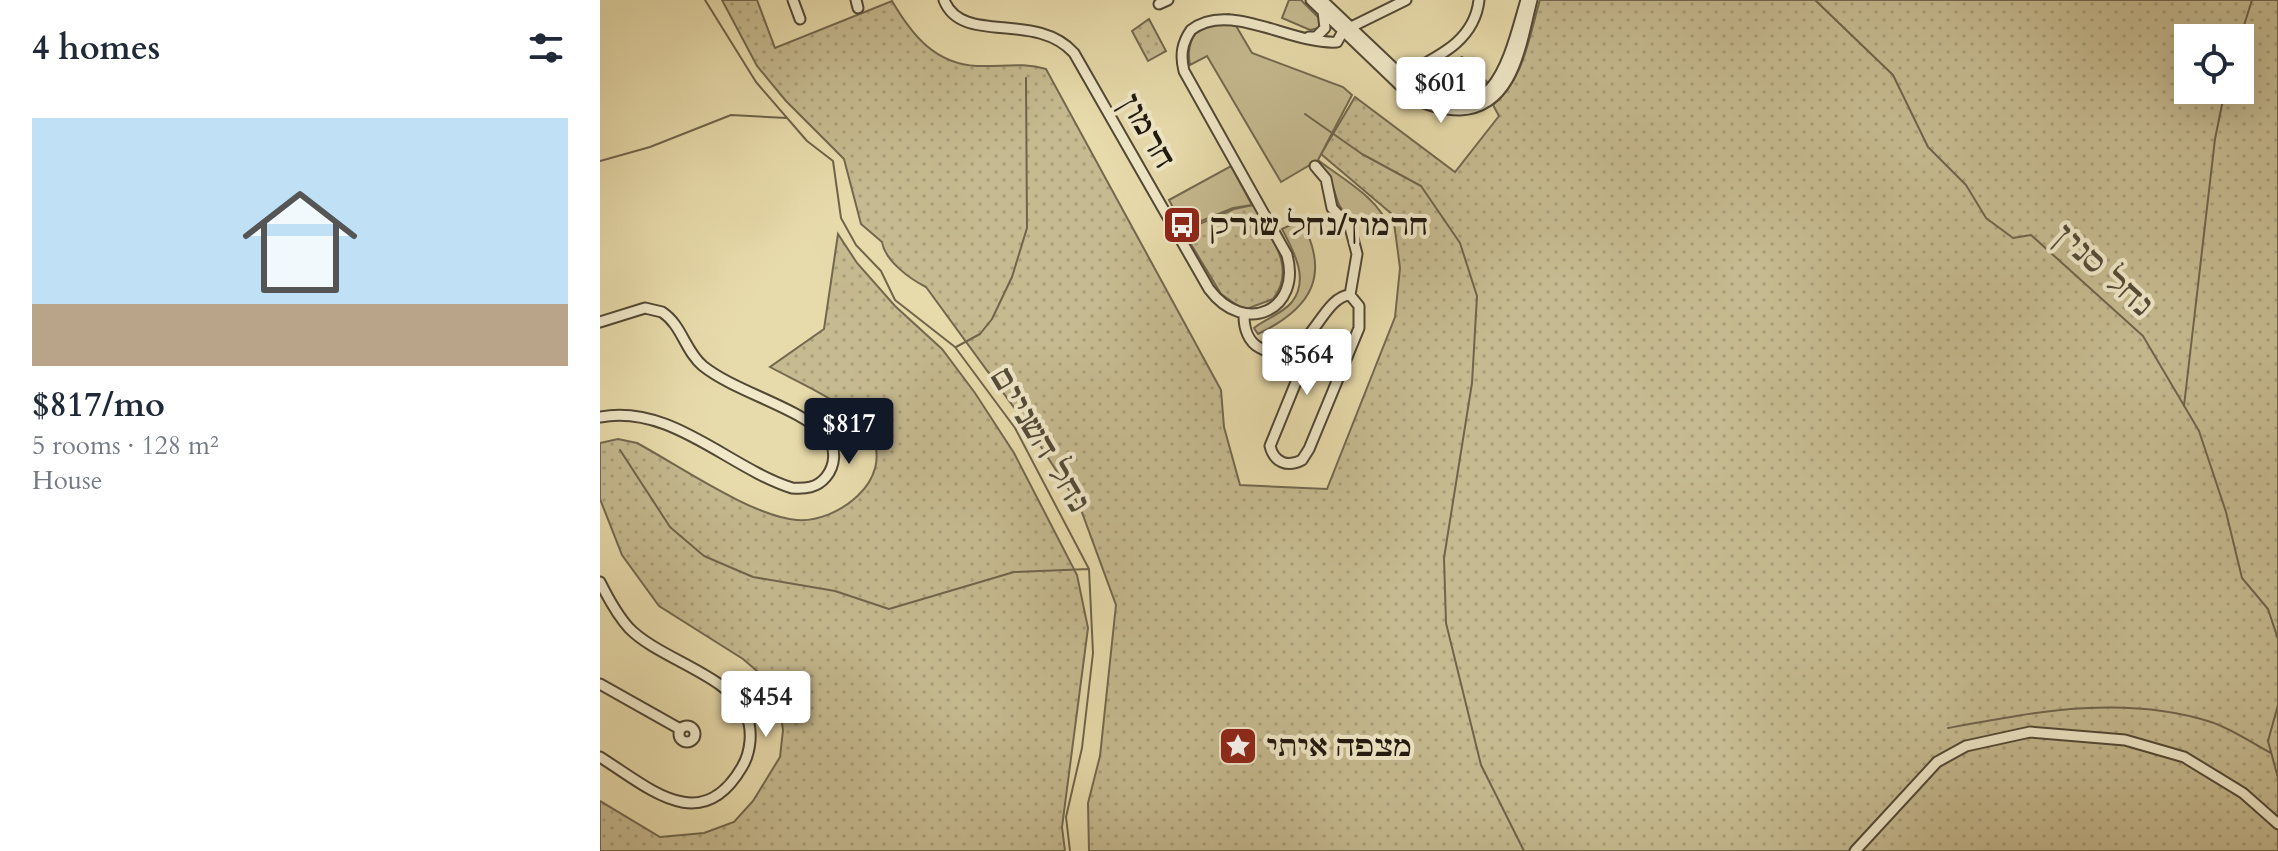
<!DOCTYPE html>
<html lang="en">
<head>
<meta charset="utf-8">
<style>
	:root { --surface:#fff; --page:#f6f6f7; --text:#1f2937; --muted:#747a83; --line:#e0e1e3; --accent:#111827 }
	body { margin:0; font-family:Cardo,"Frank Ruhl Libre",serif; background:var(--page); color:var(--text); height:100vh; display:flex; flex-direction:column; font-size:30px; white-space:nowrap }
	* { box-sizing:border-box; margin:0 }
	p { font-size:26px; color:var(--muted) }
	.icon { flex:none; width:44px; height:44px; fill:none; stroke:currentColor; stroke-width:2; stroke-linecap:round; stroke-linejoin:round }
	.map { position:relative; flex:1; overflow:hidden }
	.details { display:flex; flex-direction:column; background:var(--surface); width:600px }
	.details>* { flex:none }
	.controls { position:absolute; left:1574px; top:24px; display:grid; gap:16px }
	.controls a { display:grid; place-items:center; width:80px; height:80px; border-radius:0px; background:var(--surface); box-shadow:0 8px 32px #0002; font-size:40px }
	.price { position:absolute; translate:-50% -68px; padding:0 18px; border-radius:8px; background:#fff; color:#222; font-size:26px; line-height:52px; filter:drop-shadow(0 2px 4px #0008) }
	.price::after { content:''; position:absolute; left:50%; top:48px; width:24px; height:18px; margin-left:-12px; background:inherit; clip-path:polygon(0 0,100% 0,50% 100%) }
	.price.current { background:var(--accent); color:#fff }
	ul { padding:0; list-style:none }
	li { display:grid; align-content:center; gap:16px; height:424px; padding:0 32px }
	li+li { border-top:2px solid var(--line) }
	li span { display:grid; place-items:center; height:248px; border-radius:0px; color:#555 }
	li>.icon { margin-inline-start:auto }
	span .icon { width:144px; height:144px; fill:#fffc; stroke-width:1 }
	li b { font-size:34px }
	h2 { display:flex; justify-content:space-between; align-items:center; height:96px; padding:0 32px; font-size:34px }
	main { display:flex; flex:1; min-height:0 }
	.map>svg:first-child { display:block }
</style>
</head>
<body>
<main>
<section class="details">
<h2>4 homes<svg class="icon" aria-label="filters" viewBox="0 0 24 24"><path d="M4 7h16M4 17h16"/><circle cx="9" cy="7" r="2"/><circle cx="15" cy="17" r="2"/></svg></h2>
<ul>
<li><span style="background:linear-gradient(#bfe0f5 75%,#b9a48a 0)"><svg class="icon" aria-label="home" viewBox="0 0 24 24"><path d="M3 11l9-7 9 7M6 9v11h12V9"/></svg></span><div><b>$817/mo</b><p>5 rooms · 128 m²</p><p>House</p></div></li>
</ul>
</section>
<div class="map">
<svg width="1678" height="851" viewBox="0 0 1678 851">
	<defs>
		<pattern id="grass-dots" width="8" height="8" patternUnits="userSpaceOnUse" patternTransform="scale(2)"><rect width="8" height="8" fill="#c6ba90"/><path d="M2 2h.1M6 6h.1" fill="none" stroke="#aa9f7b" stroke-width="1.8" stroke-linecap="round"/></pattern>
	</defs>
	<rect width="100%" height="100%" fill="#e8dbab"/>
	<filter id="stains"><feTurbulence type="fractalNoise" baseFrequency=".0025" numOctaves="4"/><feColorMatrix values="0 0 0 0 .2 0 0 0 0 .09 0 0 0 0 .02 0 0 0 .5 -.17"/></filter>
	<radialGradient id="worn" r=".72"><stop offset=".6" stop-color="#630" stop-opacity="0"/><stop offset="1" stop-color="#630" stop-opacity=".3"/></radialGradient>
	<path fill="url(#grass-dots)" stroke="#72684f" stroke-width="2" fill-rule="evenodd" d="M 122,0 L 157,0 L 175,48 L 292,1 C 312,35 335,64 377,66 C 401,67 423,62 446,69 L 621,390 L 624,427 L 640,485 L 727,489 L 795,317 L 800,268 L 793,215 L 721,154 L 755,97 L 855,172 L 899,116 L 893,105 C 924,80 929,36 940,0 L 1678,0 L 1678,851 L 489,851 L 488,803 L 500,756 L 516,605 L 480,507 L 426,424 L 326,287 C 310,279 285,261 282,242 L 261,224 L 244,159 L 186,101 L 157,66 ZM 1588,38 L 1640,38 L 1640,90 L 1588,90 Z
		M 549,19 L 566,51 L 548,61 L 532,31 Z
		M 862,57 L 887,82 C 868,96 840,101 821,84 L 822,76 Z
		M 653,205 C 669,235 698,267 673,299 L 644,310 L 621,294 L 583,231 L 634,209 Z
		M 238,234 L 257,263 L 295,306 L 342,349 L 375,393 L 414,453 L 477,575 L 488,628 L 462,827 L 465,851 L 0,851 L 0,801 L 60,837 L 104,833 L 134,822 L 153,801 L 180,757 L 183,730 L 179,701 L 164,677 L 143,659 L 59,606 L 22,555 L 0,499 L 0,443 L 18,439 L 37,443 C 78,465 153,517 197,520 C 237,523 295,480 271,435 C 257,407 197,382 170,367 L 224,329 Z"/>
	<path fill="#c6ba90" stroke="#72684f" stroke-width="2" d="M 689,0 L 701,0 L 720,19 L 719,28 L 710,30 L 682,18 Z
		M 629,14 L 652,53 L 743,87 L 752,95 L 718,160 C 738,176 782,200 787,226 C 715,216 753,196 715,162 L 681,182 L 607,56 L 590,65 C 584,37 603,18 629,14 Z
		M 631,166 L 652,205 L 633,208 L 584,228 L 569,200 Z
		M 701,220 C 731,275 712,308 658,334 L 654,328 C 665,319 682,314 692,302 C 710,279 693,250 682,229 Z"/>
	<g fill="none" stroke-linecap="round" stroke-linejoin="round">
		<path stroke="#6f644c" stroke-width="2" d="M 105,0 L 156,82 L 207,141 L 233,161 L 241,218 L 256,245 L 281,271 L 295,300 L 355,347 L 415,428 L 489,569 L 493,653 L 482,748 L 466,817 L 470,851
			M 1215,0 L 1293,75 L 1328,147 L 1366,185 L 1386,218 L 1413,238 L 1431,235 L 1543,336 L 1599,431 L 1626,512 L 1642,578 L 1668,609 L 1678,639
			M 1640,38 L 1652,0
			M 705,114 L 762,154 L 821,186 L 860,243 L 877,296 L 872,383 L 844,558 L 846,623 L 881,765 L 924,851
			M 0,161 L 50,147 L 131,115 L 187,118
			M 356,347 L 380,334 L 392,319 L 412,277 L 427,228 L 426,78
			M 1584,406 L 1615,139 L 1625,90
			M 20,450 L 70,527 L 104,556 L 153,577 L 235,591 L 289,609 L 414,572 L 489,569
			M 1678,705 L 1668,741 L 1678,778
			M 1348,728 C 1434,712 1525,694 1611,722 C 1632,729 1652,743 1671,753"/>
		<defs>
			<path id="minor" d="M 193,0 L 200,19
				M 256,0 L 258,8
				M 344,0 C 362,46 435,10 474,53 L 609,289 C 645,337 702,310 687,255 L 584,71 C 580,55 582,43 591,30 C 629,0 691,45 737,42 L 743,31 L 806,0
				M 711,0 L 812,97 C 827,106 842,110 860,110 C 915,107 921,41 932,0
				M 722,0 L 819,92 C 896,135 910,53 926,0
				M 559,4 L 568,0
				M 709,37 L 716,37 L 725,28 L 723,12
				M 796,79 C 831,59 874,45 879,0
				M 715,166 L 726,179 L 732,208 L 750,227 L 757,254 L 750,295
				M 644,316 C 644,328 648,342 660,348 C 707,376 719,296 750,295
				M 0,322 L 45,308 L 62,312 C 82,325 85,351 103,366 C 137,393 200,407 227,437 C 237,449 235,466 226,477 C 217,488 205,489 192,488 C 127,467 72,404 0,417
				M 697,346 L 703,365 L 670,446 C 674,462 687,468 702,460 L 709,449 L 759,328 L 759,306 L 750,295
				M 0,582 C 8,598 17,615 29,628 C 59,659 129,675 146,714 C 153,730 151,752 142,767 C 101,838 48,787 0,757
				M 0,684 L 80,729
				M79 734a8 8 0 1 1 16 0a8 8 0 1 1-16 0Z
				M 1255,851 L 1337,762 L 1366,746 L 1430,732 L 1525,740 L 1584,757 L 1643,793 L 1678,824"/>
		</defs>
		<use href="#minor" stroke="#514835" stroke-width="13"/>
		<use href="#minor" stroke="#f0e8c8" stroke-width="9"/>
	</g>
	<defs>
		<symbol id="bus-square" viewBox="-11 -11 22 22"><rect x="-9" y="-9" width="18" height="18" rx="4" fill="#8f2418" stroke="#f0e8c8"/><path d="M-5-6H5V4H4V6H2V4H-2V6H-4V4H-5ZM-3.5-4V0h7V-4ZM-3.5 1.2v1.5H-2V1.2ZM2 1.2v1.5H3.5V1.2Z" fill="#fff"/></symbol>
		<symbol id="sight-square" viewBox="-11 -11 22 22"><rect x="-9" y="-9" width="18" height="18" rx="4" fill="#8f2418" stroke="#f0e8c8"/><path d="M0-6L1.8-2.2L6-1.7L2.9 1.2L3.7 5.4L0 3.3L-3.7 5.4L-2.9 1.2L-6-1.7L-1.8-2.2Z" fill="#fff"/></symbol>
	</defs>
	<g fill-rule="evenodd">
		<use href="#bus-square" x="560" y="203" width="44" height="44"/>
		<use href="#sight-square" x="616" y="724" width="44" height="44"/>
	</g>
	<g text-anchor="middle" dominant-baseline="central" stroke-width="8" stroke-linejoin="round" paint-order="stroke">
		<g font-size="30" fill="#1f170e" stroke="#f0e8c8">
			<text transform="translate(547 131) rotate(60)">חרמון</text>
		</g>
		<g font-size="30" font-weight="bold" fill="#1f170e" stroke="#f0e8c8" text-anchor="start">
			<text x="610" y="225">חרמון/נחל שורק</text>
			<text x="666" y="746">מצפה איתי</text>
		</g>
		<g font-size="32" font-style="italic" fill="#544b38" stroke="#f0e8c8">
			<text transform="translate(1503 270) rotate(42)">נחל סנין</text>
			<text transform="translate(440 440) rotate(59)">נחל השניים</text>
		</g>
	</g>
	<rect width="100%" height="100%" filter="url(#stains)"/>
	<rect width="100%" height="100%" fill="url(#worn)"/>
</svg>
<div class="controls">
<a><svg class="icon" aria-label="locate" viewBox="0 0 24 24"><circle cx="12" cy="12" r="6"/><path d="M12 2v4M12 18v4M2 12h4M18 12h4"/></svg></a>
</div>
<b class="price" style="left:841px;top:125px">$601</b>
<b class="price" style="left:707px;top:397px">$564</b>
<b class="price current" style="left:249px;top:466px">$817</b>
<b class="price" style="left:166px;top:739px">$454</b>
</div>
</main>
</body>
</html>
